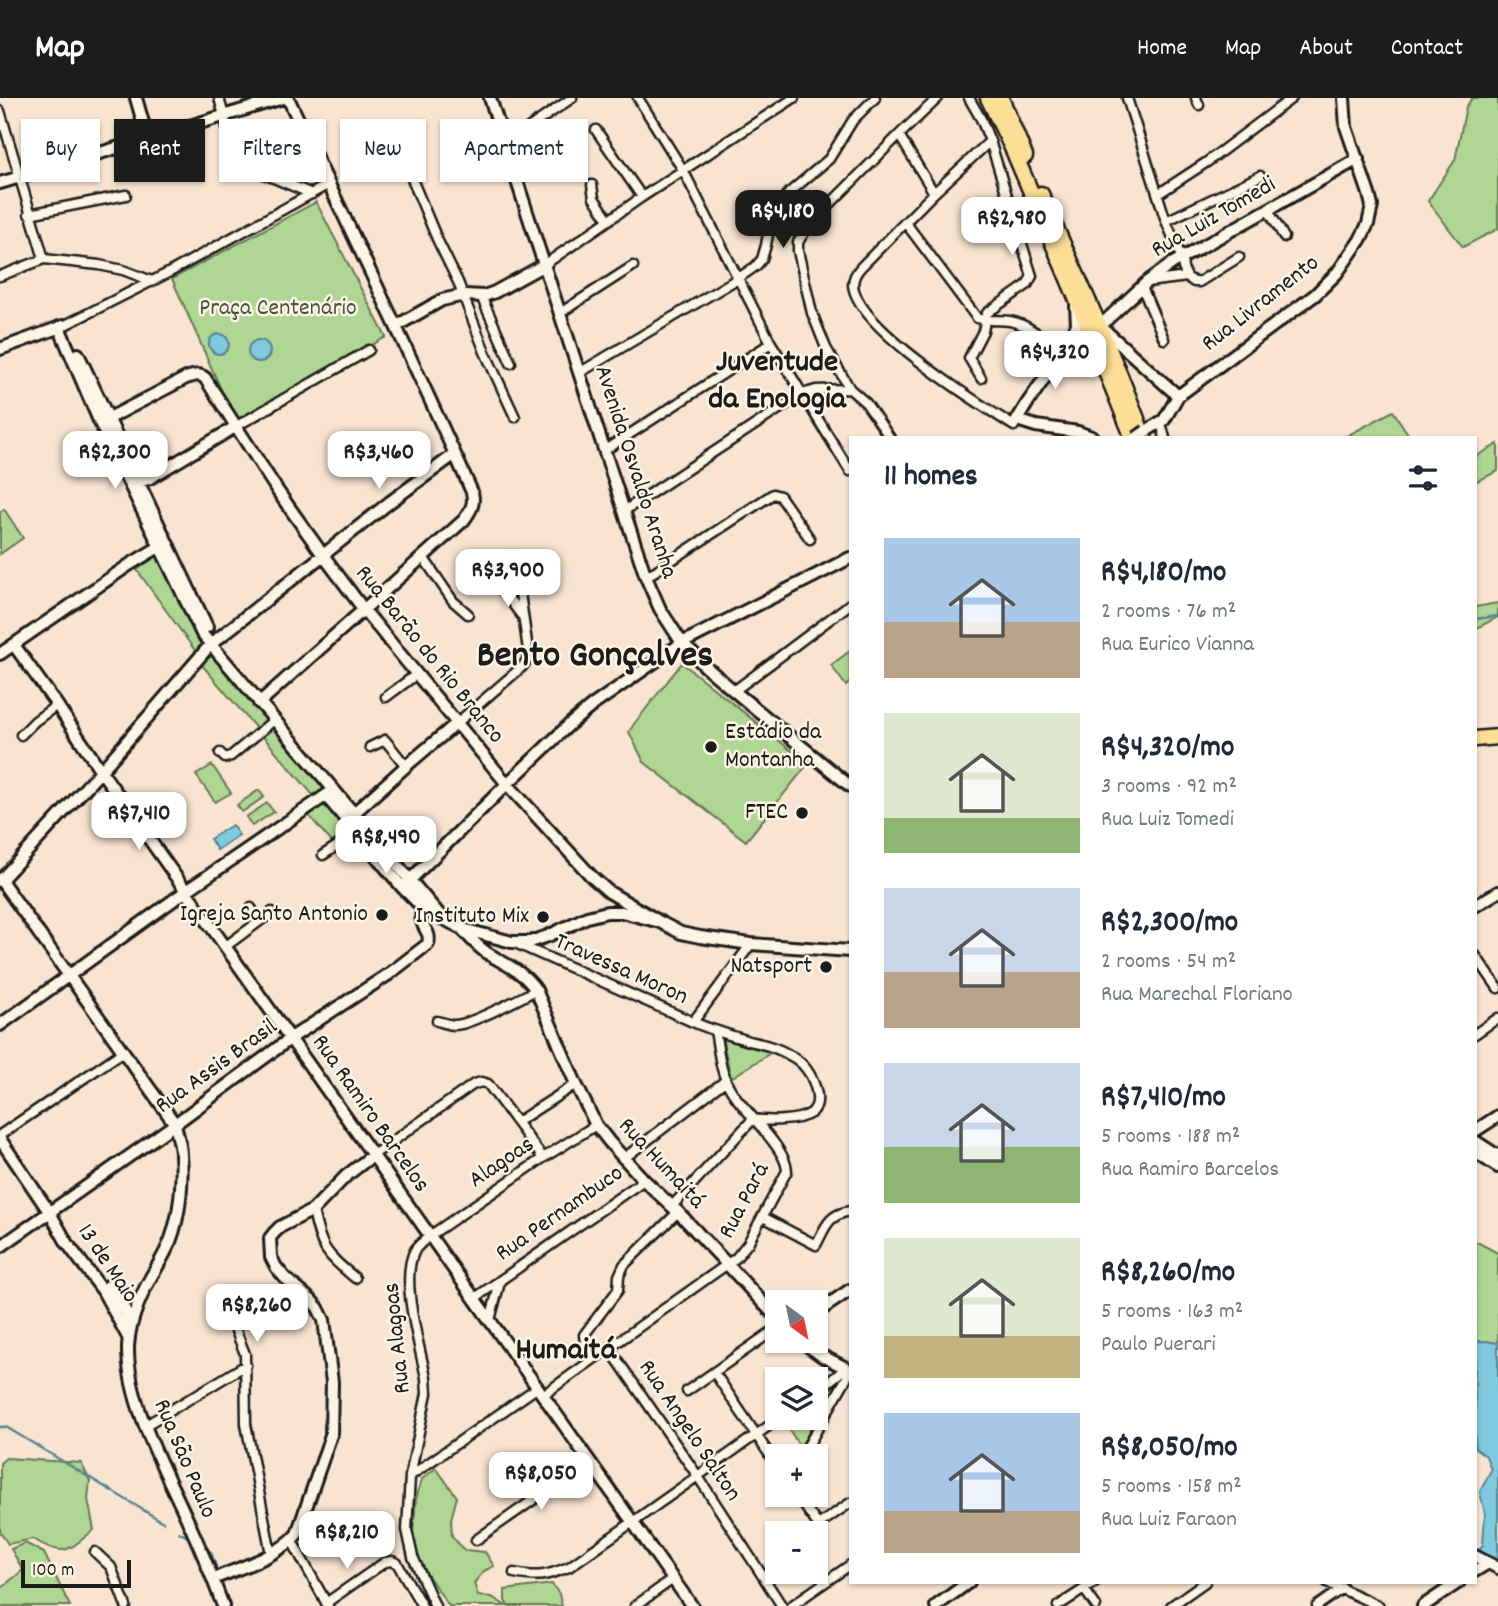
<!DOCTYPE html>
<html lang="en">
<head>
<meta charset="utf-8">
<style>
	:root { --surface:#fff; --page:#f2f2f3; --text:#1f2937; --muted:#747a83; --accent:#1c1c1c }
	body { margin:0; font-family:Dekko,sans-serif; background:var(--page); color:var(--text); height:100vh; display:flex; flex-direction:column; font-size:26px; white-space:nowrap }
	* { box-sizing:border-box; margin:0 }
	p { font-size:23px; color:var(--muted) }
	.icon { flex:none; width:38px; height:38px; fill:none; stroke:currentColor; stroke-width:2; stroke-linecap:round; stroke-linejoin:round }
	.map { position:relative; flex:1; overflow:hidden }
	.side { position:absolute; left:849px; top:338px; width:628px; height:1148px; display:flex; flex-direction:column; background:var(--surface); border-radius:0px; box-shadow:0 2px 5px #0004 }
	.side>* { flex:none }
	.top-card { position:absolute; left:21px; top:21px; width:665px; height:63px; display:flex; gap:14px }
	.needle { width:46px; rotate:147deg }
	.controls { position:absolute; left:765px; top:1192px; display:grid; gap:14px }
	.controls a { display:grid; place-items:center; width:63px; height:63px; border-radius:0px; background:var(--surface); box-shadow:0 2px 5px #0004; font-size:35px }
	.scale { position:absolute; left:21px; bottom:18px; width:110px; box-sizing:border-box; padding-left:7px; border:4px solid #1c1c1c; border-top:0; font-size:19px; line-height:24px; white-space:nowrap; color:#1c1c1c; -webkit-text-stroke:5px #fcf5e5; paint-order:stroke }
	.price { position:absolute; translate:-50% -60px; padding:0 16px; border-radius:14px; background:#fff; color:#222; font-size:23px; line-height:46px; filter:drop-shadow(0 2px 4px #0008) }
	.price::after { content:''; position:absolute; left:50%; top:42px; width:21px; height:16px; margin-left:-10px; background:inherit; clip-path:polygon(0 0,100% 0,50% 100%) }
	.price.active { background:var(--accent); color:#fff }
	ul { padding:0; list-style:none }
	li { display:flex; align-items:center; gap:21px; height:175px; padding:0 35px }
	li span { display:grid; place-items:center; flex:none; width:196px; height:140px; border-radius:0px; color:#555 }
	li>.icon { margin-inline-start:auto }
	span .icon { width:84px; height:84px; fill:#fffc; stroke-width:1 }
	li b { font-size:30px }
	h2 { display:flex; justify-content:space-between; align-items:center; height:84px; padding:0 35px; font-size:30px }
	.chip { padding:0 24px; border-radius:0px; background:var(--surface); box-shadow:0 2px 5px #0004; font-size:24px; line-height:63px }
	.chip.active { background:var(--accent); color:#fff }
	header { display:flex; align-items:center; gap:42px; box-sizing:border-box; height:98px; padding:0 35px; background:var(--accent); color:#fff }
	header strong { font-size:33px }
	nav { display:flex; gap:38px; margin-inline-start:auto; font-size:24px }
	.map>svg:first-child { display:block }
</style>
</head>
<body>
<header>
<strong>Map</strong>
<nav><a>Home</a><a>Map</a><a>About</a><a>Contact</a></nav>
</header>
<div class="map">
<svg width="1498" height="1508" viewBox="0 0 1498 1508">
	<rect width="100%" height="100%" fill="#f8e4d1"/>
	<filter id="ink" filterUnits="userSpaceOnUse"><feTurbulence type="fractalNoise" baseFrequency=".0143" numOctaves="2"/><feDisplacementMap in="SourceGraphic" scale="14" xChannelSelector="R" yChannelSelector="G"/><feConvolveMatrix kernelMatrix="1 2 1 2 8 2 1 2 1" color-interpolation-filters="sRGB"/></filter>
	<g filter="url(#ink)">
		<path fill="#afd692" stroke="#667957" stroke-width="2" d="M 1472,0 L 1498,0 L 1498,131 L 1463,149 L 1428,103 L 1455,62 L 1466,9 Z
			M 316,104 L 386,239 L 235,323 L 172,181 Z
			M 1087,246 L 1091,256 L 1088,260 L 1077,261 L 1072,254 L 1078,248 Z
			M 1393,313 L 1410,339 L 1345,339 Z
			M 1498,346 L 1498,373 L 1475,384 L 1475,359 Z
			M 4,411 L 23,440 L 0,456 L 0,414 Z
			M 159,456 L 201,545 L 196,554 L 137,472 Z
			M 1498,505 L 1498,519 L 1475,531 L 1475,509 Z
			M 850,553 L 850,584 L 846,588 L 831,567 Z
			M 213,557 L 326,689 L 313,697 L 201,566 Z
			M 682,565 L 808,666 L 746,743 L 644,664 L 629,634 L 634,626 Z
			M 212,667 L 231,695 L 215,704 L 196,677 Z
			M 259,692 L 264,699 L 242,714 L 237,707 Z
			M 325,700 L 353,735 L 335,748 L 305,713 Z
			M 267,705 L 274,714 L 252,728 L 246,719 Z
			M 722,939 L 772,954 L 731,980 Z
			M 1477,1144 L 1498,1155 L 1498,1245 L 1485,1243 L 1475,1244 L 1475,1145 Z
			M 839,1285 L 800,1349 L 784,1323 L 789,1320 L 816,1320 L 816,1301 Z
			M 6,1360 L 81,1365 L 90,1383 L 88,1401 L 94,1432 C 67,1453 65,1460 33,1441 L 8,1446 L 0,1434 L 0,1365 Z
			M 436,1370 L 457,1399 L 451,1421 L 452,1438 L 464,1452 L 485,1454 L 494,1468 L 484,1473 L 474,1485 L 478,1498 L 492,1499 L 506,1508 L 449,1508 L 417,1462 L 413,1435 L 416,1401 L 422,1381 Z
			M 25,1445 L 44,1455 L 70,1508 L 0,1508 L 0,1491 L 23,1472 L 11,1451 Z
			M 552,1486 L 559,1496 L 562,1508 L 508,1508 L 505,1503 L 505,1492 Z"/>
		<path fill="#7fcade" stroke="#578490" stroke-width="2" d="M209 246a10 10 0 1 1 20 0a10 10 0 1 1-20 0Z
			M248 253a11 11 0 1 1 22 0a11 11 0 1 1-22 0Z
			M 232,727 L 239,737 L 217,752 L 210,741 Z
			M 1485,1243 L 1498,1245 L 1498,1461 L 1481,1455 L 1480,1451 L 1483,1446 L 1485,1416 L 1480,1394 L 1491,1372 L 1486,1358 L 1475,1350 L 1475,1244 Z"/>
		<g fill="none" stroke-linecap="round" stroke-linejoin="round">
			<path stroke="#578490" stroke-width="2.5" d="M 1475,521 L 1498,518
				M 0,1329 L 6,1329 L 163,1424
				M 179,1434 L 191,1441
				M 205,1450 L 211,1454 L 216,1469
				M 219,1481 L 225,1498"/>
			<defs>
				<path id="street" d="M 219,0 L 234,53 L 245,68 L 312,96
					M 638,0 L 683,72 L 771,245 L 850,373
					M 969,0 L 981,21 L 990,43 L 1032,178 L 1027,187 L 987,215 L 983,233 L 969,260 L 981,280
					M 1127,0 L 1166,123 L 1182,161 L 1183,170 L 1187,179
					M 1196,0 L 1199,7
					M 0,13 L 44,161
					M 596,32 L 642,99
					M 899,37 L 934,95
					M 990,43 L 934,95 L 862,168 C 857,173 853,179 853,187 C 857,230 978,305 1014,328 L 1017,322
					M 397,45 L 437,141 L 458,184 L 485,254 L 515,319
					M 505,46 L 572,0
					M 592,87 L 594,100 L 609,122
					M 1158,96 L 1207,64 L 1292,0
					M 1268,112 L 1284,139
					M 29,116 L 126,97
					M 1166,123 L 1260,78
					M 905,124 L 977,220 C 988,224 999,221 1010,223 C 1030,227 1047,243 1062,255
					M 544,167 L 642,99 L 794,0
					M 0,178 L 44,161 L 99,167 L 123,172 L 152,183
					M 1147,184 L 1187,179 L 1194,184 L 1199,184 L 1239,159
					M 1142,189 L 1164,241
					M 481,198 L 511,265
					M 560,215 L 633,168
					M 65,227 L 170,174 L 329,86
					M 579,275 L 737,181 L 756,168 L 762,161 L 766,147 L 771,120 L 777,110 L 790,94 L 829,61 L 853,22 L 875,0
					M 1161,325 L 1165,340
					M 235,329 L 369,252
					M 890,340 L 866,305 L 850,291 L 826,250 L 812,215 L 798,153 L 798,144 L 809,127 L 899,37 L 938,0
					M 605,352 L 771,245
					M 624,413 L 802,296 L 816,292 L 850,291
					M 423,459 L 453,503 L 468,516
					M 493,479 L 521,517
					M 646,479 L 773,396 L 780,398 L 810,441
					M 734,593 L 850,506
					M 386,599 L 417,576
					M 457,625 L 523,568 L 527,562 L 528,552 L 518,481 L 511,458
					M 21,637 L 35,623 L 57,607
					M 370,649 L 385,642 L 406,668
					M 220,655 L 225,660 L 231,658 L 274,622
					M 323,757 L 357,735
					M 251,810 L 259,823
					M 513,844 L 693,924 C 711,932 730,937 749,943 C 762,946 777,949 789,957 C 794,959 799,963 802,966 C 812,976 825,1004 811,1015 C 798,1024 767,1023 753,1021
					M 226,848 L 272,814
					M 1475,857 L 1498,890
					M 437,923 C 442,924 449,927 454,927 C 469,928 520,900 536,892
					M 693,924 L 751,846
					M 1475,936 L 1498,920
					M 517,1024 L 576,986
					M 0,1037 L 124,953
					M 373,1057 L 474,986 L 482,984 L 488,986 L 543,1060
					M 623,1061 L 725,983
					M 672,1108 L 753,1021
					M 313,1112 C 321,1151 325,1155 355,1180
					M 763,1119 L 816,1147 C 826,1128 828,1117 850,1113
					M 475,1200 L 644,1082
					M 490,1222 L 500,1184
					M 236,1233 L 245,1256 L 246,1326 L 271,1456
					M 609,1250 L 697,1377 L 782,1508
					M 598,1258 L 585,1245 L 584,1237 L 618,1192 L 619,1178 L 624,1167 L 678,1114
					M 714,1274 L 777,1368
					M 687,1293 L 777,1230
					M 816,1294 L 846,1270
					M 543,1297 L 736,1160 L 748,1145 L 787,1073 C 787,1050 743,1013 731,992 C 720,975 719,953 715,933
					M 146,1327 L 246,1267
					M 802,1358 L 850,1274
					M 410,1378 L 538,1289
					M 796,1396 L 818,1427 L 850,1405
					M 476,1442 L 589,1363
					M 292,1443 L 328,1508
					M 95,1454 L 111,1469 L 126,1508
					M 514,1475 C 539,1480 546,1478 569,1469 L 780,1320
					M 1327,1484 L 1379,1508
					M 1084,1491 L 1096,1508
					M 326,1505 L 385,1464 L 392,1463 L 397,1465 L 422,1508
					M 435,1508 L 413,1459 L 407,1432 L 410,1378 L 427,1295 L 426,1280 C 420,1248 399,1181 415,1152 C 419,1146 425,1142 431,1137 L 543,1060 L 596,1027
					M 635,1508 L 673,1481
					M 791,1508 L 850,1467
					M 1058,1508 L 1095,1484
					M 1171,1508 L 1205,1484
					M 1317,1508 L 1343,1490"/>
				<path id="secondary" d="M 136,0 L 148,42
					M 490,0 L 624,413 L 646,479 L 660,511 L 682,545 L 706,569 L 734,593 L 850,688
					M 0,85 L 283,0
					M 1076,208 L 1077,226 L 1067,248 L 1028,304 L 1017,322 L 1036,328 L 1078,334 L 1094,340
					M 396,228 L 442,202 L 464,197 L 484,198 L 495,194 L 544,167
					M 59,229 L 100,325 L 202,536 L 443,821
					M 0,251 L 63,228
					M 78,256 L 207,529
					M 1178,298 L 1100,228 L 1147,184 L 1173,165 L 1358,61
					M 100,325 L 186,280 C 193,278 199,275 205,280 L 279,395 L 323,457 L 364,512 L 507,686 L 593,780 L 609,794 L 660,824
					M 1146,333 L 1164,322 L 1178,298 L 1315,197 L 1337,175 L 1360,142 L 1368,126 L 1372,108 L 1369,96 L 1346,29 L 1344,0
					M 134,382 L 139,384 L 150,380 L 235,329
					M 14,547 L 57,607 L 101,673 L 692,1508
					M 0,556 L 129,467 L 164,446
					M 259,605 L 464,422 C 471,412 475,406 472,394 C 413,262 350,131 288,0
					M 326,698 L 402,789 L 423,810 L 463,831 L 512,844 L 530,844 L 548,838 L 587,819 L 607,814 L 622,814 L 660,824 L 681,835 L 700,839 L 751,846 L 850,853
					M 353,716 L 406,668 L 457,625
					M 0,781 L 175,1026 C 177,1036 181,1047 181,1057 C 183,1084 180,1116 171,1141 C 166,1155 158,1167 151,1179 C 139,1201 129,1224 128,1249 C 127,1301 160,1363 182,1410 C 197,1442 211,1475 223,1508
					M 0,783 L 101,673 L 211,546 L 390,404 L 455,356
					M 405,787 L 507,686 L 570,626 L 593,607 L 682,545 L 850,460
					M 1475,808 L 1498,794
					M 463,832 C 470,840 478,849 487,855 C 506,867 523,873 536,892 L 576,986 L 596,1027 L 611,1046 L 644,1082 L 678,1114 L 727,1166 L 777,1220
					M 0,927 L 186,793 L 331,694
					M 1475,1033 L 1498,1018
					M 0,1041 L 50,1115 L 67,1145 L 103,1193 L 129,1241
					M 1475,1043 L 1498,1058
					M 1475,1054 L 1498,1069
					M 0,1149 L 175,1026 L 291,940 L 389,876 L 428,846 C 431,834 424,833 422,823 C 420,817 423,811 425,805
					M 108,1188 L 125,1212 L 131,1225
					M 816,1215 L 850,1192
					M 800,1242 L 822,1258 L 850,1272
					M 1475,1458 L 1498,1470
					M 1475,1473 L 1488,1465
					M 213,1481 C 239,1470 279,1458 297,1436 L 331,1337 L 332,1284 L 324,1222 L 318,1210 L 311,1202 L 285,1180 L 276,1169 L 271,1159 L 270,1140 L 274,1135 L 280,1129 L 313,1112 L 346,1078 L 373,1057
					M 936,1508 L 969,1484
					M 1423,1508 L 1459,1484"/>
				<path id="highway" d="M 988,0 L 1013,52 L 1074,195 L 1133,340
					M 1001,0 L 1025,58
					M 1041,96 C 1076,177 1114,256 1144,340
					M 1475,641 L 1498,639"/>
			</defs>
			<use href="#street" stroke="#1c1c1c" stroke-width="13"/>
			<use href="#secondary" stroke="#1c1c1c" stroke-width="16"/>
			<use href="#highway" stroke="#1c1c1c" stroke-width="19"/>
			<use href="#street" stroke="#fcf5e5" stroke-width="8"/>
			<use href="#secondary" stroke="#fcf5e5" stroke-width="10"/>
			<use href="#highway" stroke="#fcde96" stroke-width="14"/>
			<defs>
				<path id="secondary-bridge" d="M 1136,340 L 1146,333"/>
			</defs>
			<use href="#secondary-bridge" stroke="#1c1c1c" stroke-width="16" stroke-linecap="butt"/>
			<use href="#secondary-bridge" stroke="#fcf5e5" stroke-width="10"/>
		</g>
	</g>
	<g fill="#1c1c1c" stroke="#fcf5e5" stroke-width="2.5">
		<circle cx="711" cy="649" r="7"/>
		<circle cx="802" cy="715" r="7"/>
		<circle cx="382" cy="817" r="7"/>
		<circle cx="543" cy="819" r="7"/>
		<circle cx="826" cy="869" r="7"/>
	</g>
	<g text-anchor="middle" dominant-baseline="central" stroke-width="5" stroke-linejoin="round" paint-order="stroke">
		<g font-size="24" fill="#1c1c1c" stroke="#fcf5e5">
			<text transform="translate(1214 120) rotate(-30)">Rua Luiz Tomedi</text>
			<text transform="translate(1261 206) rotate(-38)">Rua Livramento</text>
			<text transform="translate(635 374) rotate(72)">Avenida Osvaldo Aranha</text>
			<text transform="translate(429 557) rotate(51)">Rua Barão do Rio Branco</text>
			<text transform="translate(621 872) rotate(24)">Travessa Moron</text>
			<text transform="translate(217 969) rotate(-36)">Rua Assis Brasil</text>
			<text transform="translate(370 1016) rotate(55)">Rua Ramiro Barcelos</text>
			<text transform="translate(502 1065) rotate(-34)">Alagoas</text>
			<text transform="translate(661 1066) rotate(47)">Rua Humaitá</text>
			<text transform="translate(745 1103) rotate(-62)">Rua Pará</text>
			<text transform="translate(560 1116) rotate(-35)">Rua Pernambuco</text>
			<text transform="translate(107 1166) rotate(56)">13 de Maio</text>
			<text transform="translate(398 1240) rotate(-96)">Rua Alagoas</text>
			<text transform="translate(689 1333) rotate(56)">Rua Angelo Salton</text>
			<text transform="translate(184 1361) rotate(67)">Rua São Paulo</text>
		</g>
		<g font-size="24" fill="#48543f" stroke="#fcf5e5">
			<text x="278" y="211">Praça Centenário</text>
		</g>
		<g font-size="24" fill="#1c1c1c" stroke="#fcf5e5" text-anchor="end">
			<text x="725" y="635" text-anchor="start">Estádio da<tspan x="725" dy="28">Montanha</tspan></text>
			<text x="788" y="715">FTEC</text>
			<text x="368" y="817">Igreja Santo Antonio</text>
			<text x="529" y="819">Instituto Mix</text>
			<text x="812" y="869">Natsport</text>
		</g>
		<g font-size="32" font-weight="bold" fill="#1c1c1c" stroke="#fcf5e5">
			<text x="777" y="266">Juventude<tspan x="777" dy="37">da Enologia</tspan></text>
			<text x="566" y="1254">Humaitá</text>
		</g>
		<g font-size="38" font-weight="bold" fill="#1c1c1c" stroke="#fcf5e5">
			<text x="595" y="559">Bento Gonçalves</text>
		</g>
	</g>
</svg>
<div class="controls">
<a><svg class="needle" viewBox="-14 -14 28 28"><path d="M0-13l5 13h-10z" fill="#e53935"/><path d="M0 13l5-13h-10z" fill="#747a83"/></svg></a>
<a><svg class="icon" aria-label="layers" viewBox="0 0 24 24"><path d="M12 4l9 5-9 5-9-5zM3 14l9 5 9-5"/></svg></a>
<a>+</a>
<a>−</a>
</div>
<div class="scale">100 m</div>
<b class="price active" style="left:783px;top:152px">R$4,180</b>
<b class="price" style="left:1012px;top:159px">R$2,980</b>
<b class="price" style="left:1055px;top:293px">R$4,320</b>
<b class="price" style="left:115px;top:393px">R$2,300</b>
<b class="price" style="left:379px;top:393px">R$3,460</b>
<b class="price" style="left:508px;top:511px">R$3,900</b>
<b class="price" style="left:139px;top:754px">R$7,410</b>
<b class="price" style="left:386px;top:778px">R$8,490</b>
<b class="price" style="left:257px;top:1246px">R$8,260</b>
<b class="price" style="left:541px;top:1414px">R$8,050</b>
<b class="price" style="left:347px;top:1473px">R$8,210</b>
<div class="top-card">
<a class="chip">Buy</a>
<a class="chip active">Rent</a>
<a class="chip">Filters</a>
<a class="chip">New</a>
<a class="chip">Apartment</a>
</div>
<section class="side">
<h2>11 homes<svg class="icon" aria-label="filters" viewBox="0 0 24 24"><path d="M4 7h16M4 17h16"/><circle cx="9" cy="7" r="2"/><circle cx="15" cy="17" r="2"/></svg></h2>
<ul>
<li><span style="background:linear-gradient(#a9c7e8 60%,#b9a48a 0)"><svg class="icon" aria-label="home" viewBox="0 0 24 24"><path d="M3 11l9-7 9 7M6 9v11h12V9"/></svg></span><div><b>R$4,180/mo</b><p>2 rooms · 76 m²</p><p>Rua Eurico Vianna</p></div></li>
<li><span style="background:linear-gradient(#dfe7d0 75%,#8fb573 0)"><svg class="icon" aria-label="home" viewBox="0 0 24 24"><path d="M3 11l9-7 9 7M6 9v11h12V9"/></svg></span><div><b>R$4,320/mo</b><p>3 rooms · 92 m²</p><p>Rua Luiz Tomedi</p></div></li>
<li><span style="background:linear-gradient(#c9d6e8 60%,#b9a48a 0)"><svg class="icon" aria-label="home" viewBox="0 0 24 24"><path d="M3 11l9-7 9 7M6 9v11h12V9"/></svg></span><div><b>R$2,300/mo</b><p>2 rooms · 54 m²</p><p>Rua Marechal Floriano</p></div></li>
<li><span style="background:linear-gradient(#c9d6e8 60%,#8fb573 0)"><svg class="icon" aria-label="home" viewBox="0 0 24 24"><path d="M3 11l9-7 9 7M6 9v11h12V9"/></svg></span><div><b>R$7,410/mo</b><p>5 rooms · 188 m²</p><p>Rua Ramiro Barcelos</p></div></li>
<li><span style="background:linear-gradient(#dfe7d0 70%,#c2b280 0)"><svg class="icon" aria-label="home" viewBox="0 0 24 24"><path d="M3 11l9-7 9 7M6 9v11h12V9"/></svg></span><div><b>R$8,260/mo</b><p>5 rooms · 163 m²</p><p>Paulo Puerari</p></div></li>
<li><span style="background:linear-gradient(#a9c7e8 70%,#b9a48a 0)"><svg class="icon" aria-label="home" viewBox="0 0 24 24"><path d="M3 11l9-7 9 7M6 9v11h12V9"/></svg></span><div><b>R$8,050/mo</b><p>5 rooms · 158 m²</p><p>Rua Luiz Faraon</p></div></li>
</ul>
</section>
</div>
</body>
</html>
